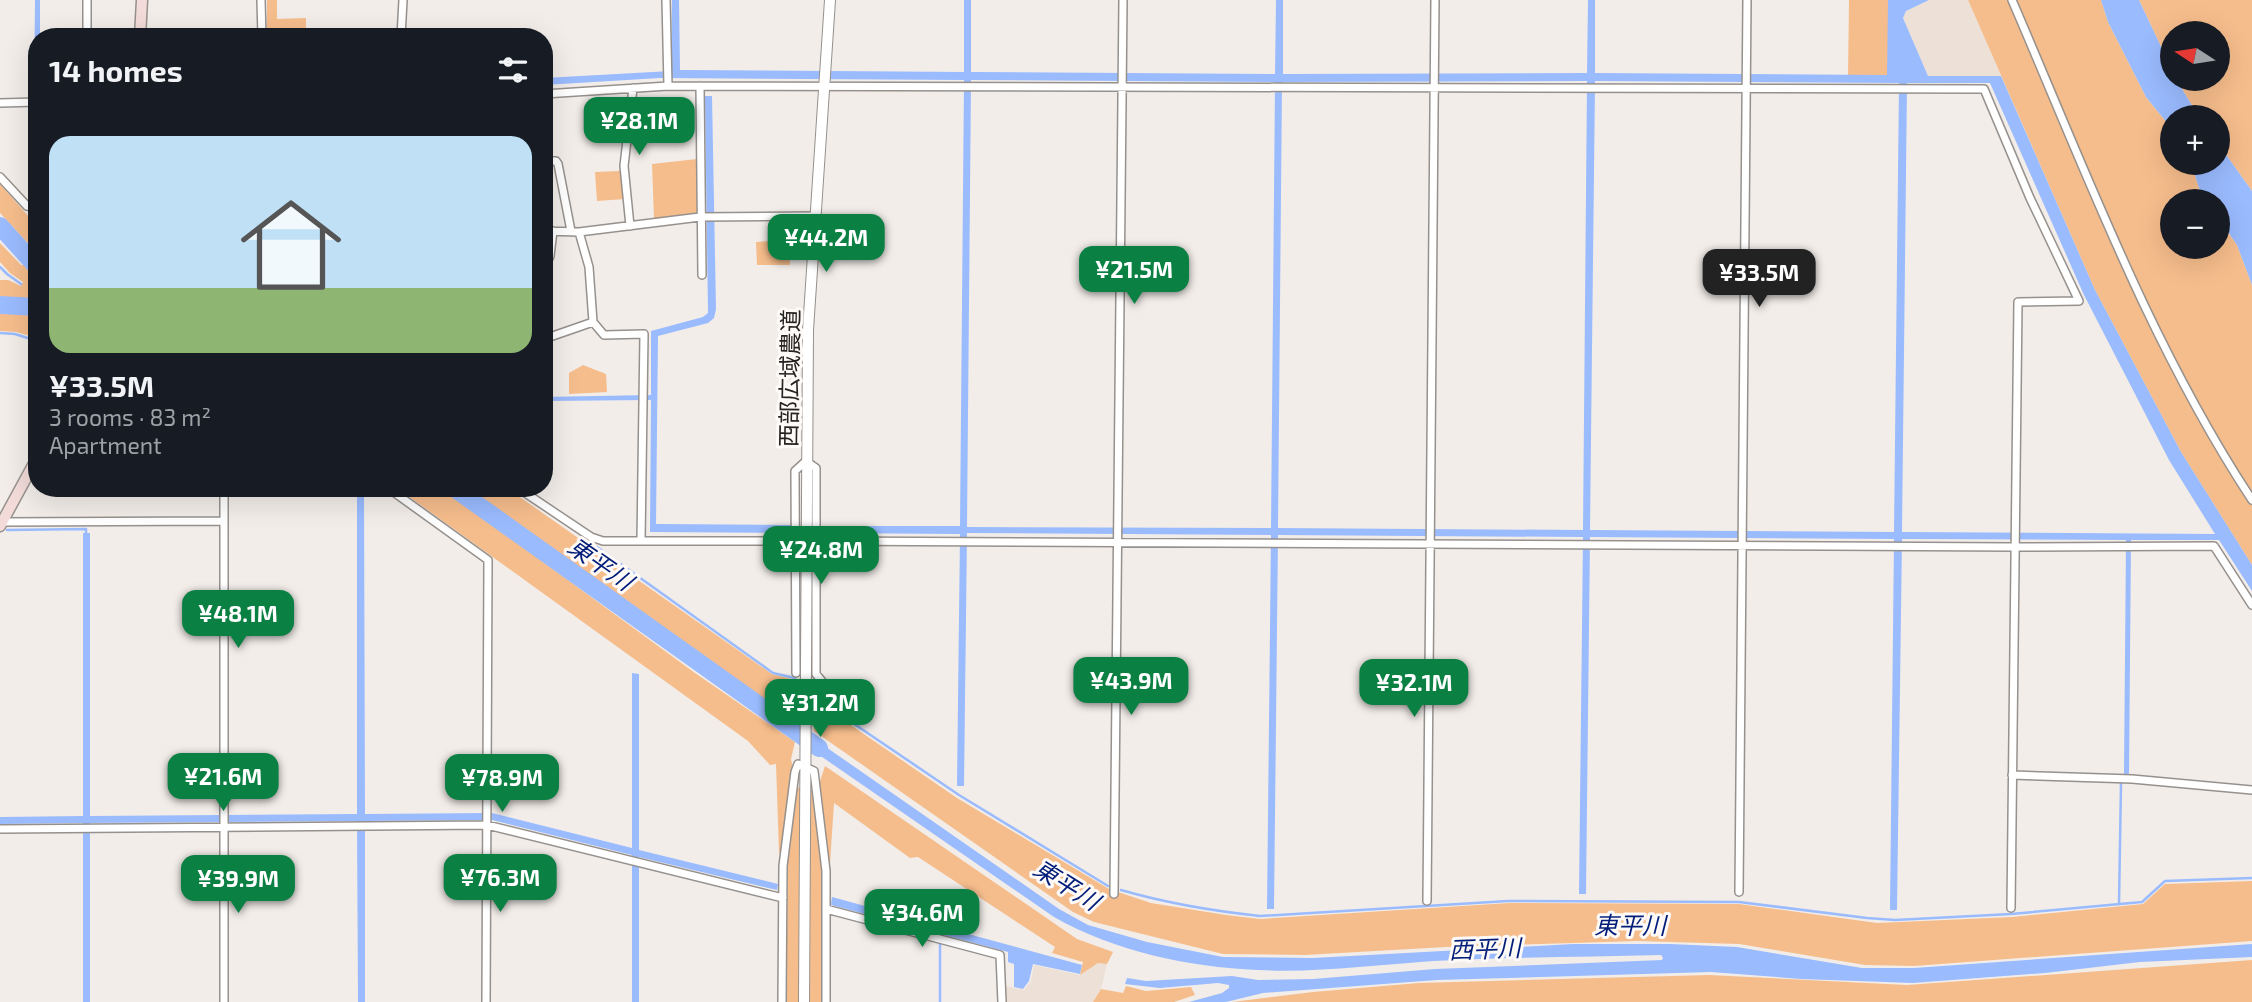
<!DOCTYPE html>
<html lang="en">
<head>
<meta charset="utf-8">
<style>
	:root { --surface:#171b24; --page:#242831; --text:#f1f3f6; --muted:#9ea1a6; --accent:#0b8043 }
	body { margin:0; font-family:"Exo 2","Noto Sans JP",sans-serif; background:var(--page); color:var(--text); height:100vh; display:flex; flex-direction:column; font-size:26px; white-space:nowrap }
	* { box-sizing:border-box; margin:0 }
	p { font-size:23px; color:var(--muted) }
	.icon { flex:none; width:38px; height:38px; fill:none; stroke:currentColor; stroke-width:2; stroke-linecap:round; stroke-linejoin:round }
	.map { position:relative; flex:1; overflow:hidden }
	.panel { position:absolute; left:28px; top:28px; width:525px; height:469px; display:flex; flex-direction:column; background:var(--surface); border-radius:28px; box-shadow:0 7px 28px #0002 }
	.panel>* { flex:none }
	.needle { width:46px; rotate:282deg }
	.buttons { position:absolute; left:2160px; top:21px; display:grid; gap:14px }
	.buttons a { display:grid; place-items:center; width:70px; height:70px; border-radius:50%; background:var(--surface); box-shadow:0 7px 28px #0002; font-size:35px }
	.price { position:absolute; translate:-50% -60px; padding:0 16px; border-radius:14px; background:var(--accent); color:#fff; font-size:23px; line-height:46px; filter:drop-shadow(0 2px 4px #0008) }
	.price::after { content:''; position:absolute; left:50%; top:42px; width:21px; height:16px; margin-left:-10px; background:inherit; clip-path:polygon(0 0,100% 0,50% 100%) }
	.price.current { background:#222; color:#fff }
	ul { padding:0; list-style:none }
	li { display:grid; align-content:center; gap:14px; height:371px; padding:0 21px }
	li span { display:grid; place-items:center; height:217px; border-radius:21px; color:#555 }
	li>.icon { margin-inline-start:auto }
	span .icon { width:126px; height:126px; fill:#fffc; stroke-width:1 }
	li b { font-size:30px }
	h2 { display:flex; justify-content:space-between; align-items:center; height:84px; padding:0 21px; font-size:30px }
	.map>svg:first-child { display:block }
</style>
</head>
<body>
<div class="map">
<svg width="2252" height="1002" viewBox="0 0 2252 1002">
	<rect width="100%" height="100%" fill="#f2ede9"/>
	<path fill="#ece0d7" d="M 1929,0 L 1968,0 L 2001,76 L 1928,76 L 1903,18 L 1906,11 Z
		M 1098,963 L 1107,964 L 1101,989 L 1093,1002 L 1005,1002 L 1005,986 L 1024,990 L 1031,981 L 1034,965 L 1080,975 Z"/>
	<path fill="#f6bd8c" d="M 267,0 L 277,0 L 277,19 L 306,18 L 306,31 L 267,31 Z
		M 1849,0 L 1888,0 L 1888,75 L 1848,75 Z
		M 1968,0 L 2101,0 L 2108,22 L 2146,97 L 2172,129 L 2172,163 L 2191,163 L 2200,191 L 2207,201 L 2172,201 L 2172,247 L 2217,247 L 2217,216 L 2237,245 L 2252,285 L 2252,565 L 2181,452 L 2095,290 Z
		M 2139,0 L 2252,0 L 2252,191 L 2217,142 L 2217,117 L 2199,117 L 2176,79 L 2217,79 L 2217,33 L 2172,33 L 2172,70 Z
		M 697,159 L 697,214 L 654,219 L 652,164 Z
		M 620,171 L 625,199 L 597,201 L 595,172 Z
		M 0,184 L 37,226 L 37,253 L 0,213 Z
		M 789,221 L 790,265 L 757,265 L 756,242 L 770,241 L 770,222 Z
		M 0,243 L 21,265 L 26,265 L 37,278 L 37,292 L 32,300 L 0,301 L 0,280 L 8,280 L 21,286 L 23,282 L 10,273 L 0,262 Z
		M 0,309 L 37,316 L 37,338 L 16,332 L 0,331 Z
		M 583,365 L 606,374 L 607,392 L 569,394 L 569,373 Z
		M 397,488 L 442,488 L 695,673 L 795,742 L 791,759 L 797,787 L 811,790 L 820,781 L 825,766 L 1077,939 L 1113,952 L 1107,964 L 1098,963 L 1080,975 L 1083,962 L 1052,953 L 1055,947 L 918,857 L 910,858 L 834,803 L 830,864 L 822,868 L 822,1002 L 786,1002 L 788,864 L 779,852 L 776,764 L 770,765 L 748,741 Z
		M 467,488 L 507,488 L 772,674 L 795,680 L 794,720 Z
		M 814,682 L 839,717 L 957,798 L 1109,889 L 1151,903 L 1226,915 L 1260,919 L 1509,903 L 1739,904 L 1877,923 L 2012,917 L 2143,904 L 2165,884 L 2252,881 L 2252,941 L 1914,966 L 1865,965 L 1739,944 L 1638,941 L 1446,947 L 1305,955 L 1223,954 L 1094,922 L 1073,912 L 814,731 Z
		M 2252,960 L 2252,1002 L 1232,1002 L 1313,992 L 1419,983 L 1709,975 L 1907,985 Z
		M 1126,986 L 1146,991 L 1191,987 L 1195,995 L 1174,1002 L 1093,1002 L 1101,989 L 1123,993 Z"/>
	<path fill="#9abbfe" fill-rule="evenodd" d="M 35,0 L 40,0 L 40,37 L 37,37 L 37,195 L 33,195 Z
		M 672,0 L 679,0 L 680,70 L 964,72 L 964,0 L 971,0 L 971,72 L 1275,74 L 1276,0 L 1283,0 L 1283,74 L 1587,73 L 1588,0 L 1595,0 L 1595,73 L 1887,75 L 1888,0 L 1929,0 L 1906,11 L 1903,18 L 1928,76 L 2001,76 L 2095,290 L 2181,452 L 2252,565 L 2252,591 L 2219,540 L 2131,540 L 2129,774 L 2124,774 L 2126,540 L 1902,539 L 1897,910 L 1890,910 L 1894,539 L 1590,537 L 1586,894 L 1579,894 L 1583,537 L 1278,535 L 1274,909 L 1267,909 L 1271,535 L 967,533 L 964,786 L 957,786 L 960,534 L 822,533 L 822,526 L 960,526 L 964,80 L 660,78 L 544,85 L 544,78 L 671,71 ZM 971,80 L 1275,82 L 1271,528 L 967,527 ZM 1587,81 L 1583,530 L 1278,528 L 1282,82 ZM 1595,81 L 1899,83 L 1894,532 L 1590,530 ZM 1907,83 L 1990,83 L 2084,295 L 2169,460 L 2215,534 L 1902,532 Z
		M 2101,0 L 2139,0 L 2172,70 L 2172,79 L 2176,79 L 2199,117 L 2172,117 L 2172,129 L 2146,97 L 2108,22 Z
		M 705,96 L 712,96 L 716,309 L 714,318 L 708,323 L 658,336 L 656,524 L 793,525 L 792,533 L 650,532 L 651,400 L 544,401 L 544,397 L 651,395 L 651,331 L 703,317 L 708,313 Z
		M 2217,142 L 2252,191 L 2252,285 L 2237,245 L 2217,216 L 2217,201 L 2207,201 L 2200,191 L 2191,163 L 2217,163 Z
		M 357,488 L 364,488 L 365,814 L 492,813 L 632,848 L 632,673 L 639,674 L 639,850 L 778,884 L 777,890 L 639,857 L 639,1002 L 632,1002 L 632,855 L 492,820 L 365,821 L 365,1002 L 358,1002 L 357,821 L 90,823 L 90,1002 L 83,1002 L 83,823 L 0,824 L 0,817 L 83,816 L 83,533 L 90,533 L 90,816 L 357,814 Z
		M 813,738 L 1059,909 L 1088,925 L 1147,942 L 1223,957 L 1313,958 L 1573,944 L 1670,944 L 1737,947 L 1862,968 L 1914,968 L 2252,944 L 2252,957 L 2140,962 L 2045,973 L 1913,983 L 1801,979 L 1711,972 L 1437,980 L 1263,993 L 1226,1002 L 1189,1002 L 1222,993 L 1229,988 L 1229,985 L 1218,983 L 1160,988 L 1125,984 L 1127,978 L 1146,981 L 1232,976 L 1258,980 L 1313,979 L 1435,969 L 1662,960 L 1663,958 L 1661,955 C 1585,957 1509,957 1433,961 C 1375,965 1316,973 1258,970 C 1188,967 1114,951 1054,917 L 812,750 Z
		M 832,897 L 1082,965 L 1080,974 L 1033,964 L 1029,981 L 1023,989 L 1014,987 L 1014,964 L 1008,962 L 1008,952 L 831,905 Z"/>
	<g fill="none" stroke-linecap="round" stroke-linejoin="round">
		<path stroke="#9abbfe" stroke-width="2.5" d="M 0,267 L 7,274 L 21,284
			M 0,333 L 15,334 L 37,341
			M 7,530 L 86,529 L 86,533
			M 597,547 L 773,673 L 795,678
			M 815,680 L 841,715 L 959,795 L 1108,886
			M 1121,890 C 1166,903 1213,911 1260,916 L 1508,901 L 1739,902 L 1867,918 L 1895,920 L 2011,914 L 2142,902 L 2165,881 L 2252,878
			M 2119,904 L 2121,783
			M 940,943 L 940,1002"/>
		<path stroke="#9abbfe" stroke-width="18" d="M 0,226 L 37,267
			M 0,305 L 37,307
			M 454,488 L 819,748"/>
		<defs>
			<path id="minor" d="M 261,0 L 262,37
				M 666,0 L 668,86
				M 2012,0 C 2085,169 2150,345 2252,500
				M 87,37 L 87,0
				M 401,37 L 403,0
				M 700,86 L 702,275
				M 544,94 L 668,86 L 1984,89 L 2030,198 L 2079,301 L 2018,302 L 2011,908
				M 0,103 L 37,102
				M 544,161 L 556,161 L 558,164 L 571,231
				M 0,177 L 27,206 L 37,208
				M 630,226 L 624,166 L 633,88
				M 544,231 L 579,232 L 700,217 L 815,216
				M 579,232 L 589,267 L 593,322
				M 544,270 L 550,256 L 553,231
				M 544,339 L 593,322 L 604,335 L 644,334 L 641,541
				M 224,488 L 224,1002
				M 388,488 L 488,560 L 486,1002
				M 518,488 L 591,537 L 603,541 L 797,541
				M 1,522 L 224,521
				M 816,541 L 2014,547 L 2214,546 L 2252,605
				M 796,673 L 795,471 L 806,461 L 816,468 L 816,674 L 838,701
				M 2012,775 L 2132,779 L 2252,790
				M 0,829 L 487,825 L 783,898
				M 1739,892 L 1747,0
				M 1114,894 L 1123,0
				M 1427,901 L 1435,0
				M 826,909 L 1000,955 L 1002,1002
				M 782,1002 L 783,866 L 795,772 L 798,764 L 814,771 L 826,871 L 826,1002"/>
			<path id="tertiary" d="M 804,1002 L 808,330 L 830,0"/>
			<path id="secondary" d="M 140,37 L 142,0
				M 0,526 L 37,458"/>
		</defs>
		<use href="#minor" stroke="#96918d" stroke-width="10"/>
		<use href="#tertiary" stroke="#96918d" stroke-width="12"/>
		<use href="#secondary" stroke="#96918d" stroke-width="13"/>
		<use href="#minor" stroke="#fff" stroke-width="7"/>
		<use href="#tertiary" stroke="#fff" stroke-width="10"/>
		<use href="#secondary" stroke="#f2dbd9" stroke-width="10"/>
	</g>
	<g text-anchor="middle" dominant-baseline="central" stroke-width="6" stroke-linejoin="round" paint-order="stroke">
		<g font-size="23" fill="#252322" stroke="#fefaf7">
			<text transform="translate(789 378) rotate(-89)">西部広域農道</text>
		</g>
		<g font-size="24" font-style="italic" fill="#011d79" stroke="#fefaf7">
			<text transform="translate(601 563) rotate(35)">東平川</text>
			<text transform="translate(1067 884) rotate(32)">東平川</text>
			<text x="1630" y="924">東平川</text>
			<text transform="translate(1485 948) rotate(-2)">西平川</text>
		</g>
	</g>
</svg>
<div class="buttons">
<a><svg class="needle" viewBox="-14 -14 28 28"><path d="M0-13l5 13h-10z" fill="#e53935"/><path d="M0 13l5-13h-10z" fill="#9ea1a6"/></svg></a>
<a>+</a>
<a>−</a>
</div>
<b class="price" style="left:639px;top:157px">¥28.1M</b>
<b class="price" style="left:826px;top:274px">¥44.2M</b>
<b class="price" style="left:1134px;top:306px">¥21.5M</b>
<b class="price current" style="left:1759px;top:309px">¥33.5M</b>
<b class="price" style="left:821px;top:586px">¥24.8M</b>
<b class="price" style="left:238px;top:650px">¥48.1M</b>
<b class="price" style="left:1131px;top:717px">¥43.9M</b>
<b class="price" style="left:1414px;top:719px">¥32.1M</b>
<b class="price" style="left:820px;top:739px">¥31.2M</b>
<b class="price" style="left:223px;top:813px">¥21.6M</b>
<b class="price" style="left:502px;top:814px">¥78.9M</b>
<b class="price" style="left:500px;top:914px">¥76.3M</b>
<b class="price" style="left:238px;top:915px">¥39.9M</b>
<b class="price" style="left:922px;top:949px">¥34.6M</b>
<section class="panel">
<h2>14 homes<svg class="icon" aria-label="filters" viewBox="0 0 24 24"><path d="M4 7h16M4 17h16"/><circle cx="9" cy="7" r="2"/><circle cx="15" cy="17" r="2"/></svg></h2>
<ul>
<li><span style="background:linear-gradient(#bfe0f5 70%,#8fb573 0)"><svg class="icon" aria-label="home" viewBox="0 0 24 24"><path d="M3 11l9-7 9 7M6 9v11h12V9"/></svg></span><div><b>¥33.5M</b><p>3 rooms · 83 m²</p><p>Apartment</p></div></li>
</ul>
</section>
</div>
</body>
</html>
